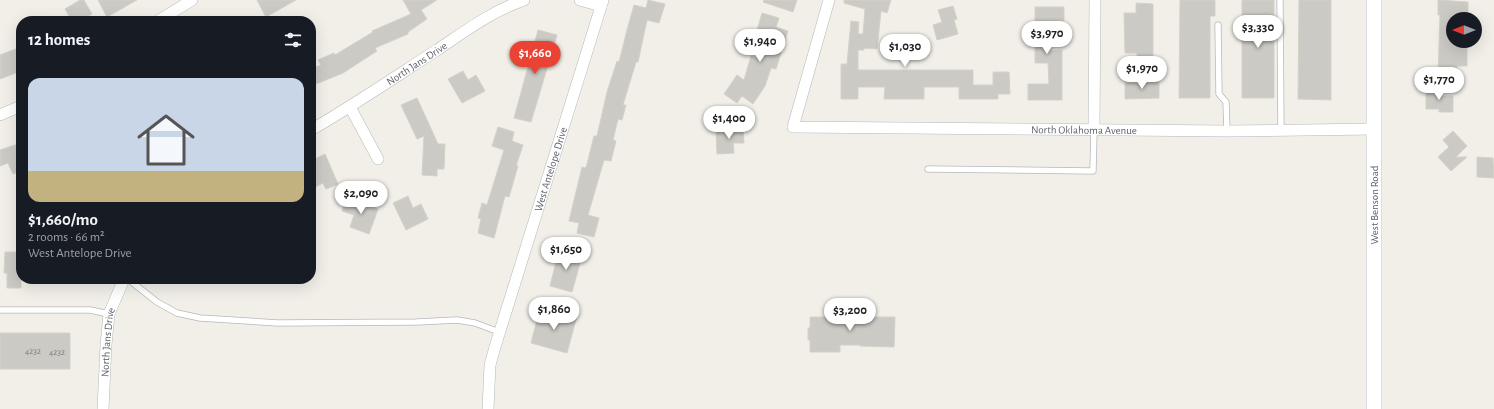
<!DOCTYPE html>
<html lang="en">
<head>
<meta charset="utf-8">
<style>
	:root { --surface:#171b24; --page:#242831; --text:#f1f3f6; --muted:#9ea1a6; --line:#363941; --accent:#ea4335 }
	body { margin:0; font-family:"Alegreya Sans",sans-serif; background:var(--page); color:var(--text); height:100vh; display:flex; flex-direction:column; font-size:15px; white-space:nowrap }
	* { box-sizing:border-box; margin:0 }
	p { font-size:13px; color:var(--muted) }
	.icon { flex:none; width:22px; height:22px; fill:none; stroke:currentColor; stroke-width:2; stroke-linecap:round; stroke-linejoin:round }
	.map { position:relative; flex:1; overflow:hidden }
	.side { position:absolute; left:16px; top:16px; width:300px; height:268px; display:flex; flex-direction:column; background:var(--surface); border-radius:16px; box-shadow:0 4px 16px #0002 }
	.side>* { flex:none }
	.needle { width:26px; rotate:270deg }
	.tools { position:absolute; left:1446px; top:12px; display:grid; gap:8px }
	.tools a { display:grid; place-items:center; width:36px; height:36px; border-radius:50%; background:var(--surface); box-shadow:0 4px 16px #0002; font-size:20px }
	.price { position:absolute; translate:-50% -34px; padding:0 9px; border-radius:14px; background:#fff; color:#222; font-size:13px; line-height:26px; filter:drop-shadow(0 1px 2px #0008) }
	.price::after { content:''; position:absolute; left:50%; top:24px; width:12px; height:9px; margin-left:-6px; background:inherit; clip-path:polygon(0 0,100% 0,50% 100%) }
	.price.current { background:var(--accent); color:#fff }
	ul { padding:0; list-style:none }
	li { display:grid; align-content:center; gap:8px; height:212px; padding:0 12px }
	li+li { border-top:1px solid var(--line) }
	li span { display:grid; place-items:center; height:124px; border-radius:12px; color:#555 }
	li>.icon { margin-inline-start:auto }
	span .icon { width:72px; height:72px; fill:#fffc; stroke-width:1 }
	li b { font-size:17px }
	h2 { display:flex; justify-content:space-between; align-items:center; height:48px; padding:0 12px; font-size:17px }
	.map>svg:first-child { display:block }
</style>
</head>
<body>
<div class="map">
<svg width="1494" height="409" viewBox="0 0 1494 409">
	<rect width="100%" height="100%" fill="#f1efe8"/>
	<path fill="#cccac5" stroke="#d6d1c6" d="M 80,0 L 84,0 L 92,14 L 80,21 L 72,21 L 65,9 Z
		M 98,0 L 137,0 L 107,17 Z
		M 257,0 L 296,0 L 266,17 Z
		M 403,0 L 437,0 L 421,10 L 427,19 L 408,32 L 408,34 L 375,48 L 377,51 L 343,73 L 311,86 L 311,69 L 321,65 L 318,60 L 334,53 L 335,55 L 373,32 L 372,31 L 411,14 Z
		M 648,0 L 665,4 L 659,23 L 647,20 L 638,62 L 636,62 L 623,105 L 626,105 L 622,120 L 618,119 L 613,140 L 616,141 L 611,161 L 604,160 L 588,215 L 599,218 L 594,237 L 577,233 L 579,223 L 569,221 L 582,167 L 586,168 L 594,136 L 597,136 L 607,92 L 617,61 L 619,62 L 627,30 L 634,5 L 646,8 Z
		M 764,0 L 797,0 L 793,12 L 763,2 Z
		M 844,0 L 891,0 L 887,13 L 881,11 L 877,49 L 864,48 L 864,50 L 858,50 L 858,70 L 973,70 L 973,85 L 993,85 L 993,72 L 1009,72 L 1010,94 L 998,94 L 998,99 L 959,99 L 959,87 L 924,87 L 924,99 L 884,99 L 885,87 L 858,87 L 858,99 L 841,99 L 841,64 L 847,64 L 851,21 L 859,22 L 858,34 L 863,34 L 865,9 L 844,3 Z
		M 1180,0 L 1215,0 L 1215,16 L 1210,16 L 1210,98 L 1179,98 Z
		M 1242,0 L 1274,0 L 1274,98 L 1242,98 Z
		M 1299,0 L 1331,0 L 1331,100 L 1298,99 Z
		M 1438,0 L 1468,2 L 1468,16 L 1453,15 L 1453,41 L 1467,41 L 1467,66 L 1457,66 L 1457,77 L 1438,76 L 1440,15 L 1438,15 Z
		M 1136,3 L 1153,4 L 1153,62 L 1137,62 L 1137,53 L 1125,53 L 1124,13 L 1136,13 Z
		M 953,6 L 957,19 L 954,20 L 958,34 L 937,40 L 933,25 L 942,22 L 938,10 Z
		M 1035,7 L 1064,7 L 1064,21 L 1052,21 L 1051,31 L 1051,51 L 1062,50 L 1062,100 L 1028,100 L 1028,84 L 1049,84 L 1048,63 L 1035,63 Z
		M 762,13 L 779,18 L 776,27 L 788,31 L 776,69 L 771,68 L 765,86 L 753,104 L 742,96 L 737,103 L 724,94 L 737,75 L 744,80 L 751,56 L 763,59 L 769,38 L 756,34 Z
		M 538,30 L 557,35 L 531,122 L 514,118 Z
		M 21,47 L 21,71 L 0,79 L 0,55 Z
		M 463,71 L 468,80 L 476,75 L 485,91 L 462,103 L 448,79 Z
		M 1159,82 L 1159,98 L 1125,99 L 1125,83 Z
		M 1426,88 L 1442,88 L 1442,96 L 1453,96 L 1453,112 L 1439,112 L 1439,109 L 1426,109 Z
		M 417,98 L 438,144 L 445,144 L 444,169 L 437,169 L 437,176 L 422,175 L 424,136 L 417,139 L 401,105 Z
		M 498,127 L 514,132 L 512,141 L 523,145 L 516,166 L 518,166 L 509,197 L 505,196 L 494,238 L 478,233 L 481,219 L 478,218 L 482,203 L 487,205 L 504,150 L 492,146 Z
		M 743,127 L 744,143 L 733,143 L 734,153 L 717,154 L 716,132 L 730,132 L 730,128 Z
		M 1453,131 L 1467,146 L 1456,157 L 1467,157 L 1451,171 L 1438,157 L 1449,147 L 1443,140 Z
		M 21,143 L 21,171 L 13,174 L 8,163 L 0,166 L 0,150 Z
		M 325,154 L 338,184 L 326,189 L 323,183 L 315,187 L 311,178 L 311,161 Z
		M 1477,157 L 1493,158 L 1494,178 L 1477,177 Z
		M 408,196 L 413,208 L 421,204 L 428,219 L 406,230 L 393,203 Z
		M 347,198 L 378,209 L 369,234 L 350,227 L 354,215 L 342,211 Z
		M 559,250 L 582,256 L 572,292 L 550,286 Z
		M 5,252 L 21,252 L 21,288 L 7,288 L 7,273 L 4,273 Z
		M 849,309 L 861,309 L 861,317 L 895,317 L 894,347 L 860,346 L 860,345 L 840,345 L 840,352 L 810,352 L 810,340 L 808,340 L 808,328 L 810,328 L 810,317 L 839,317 L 839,310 L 849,310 Z
		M 539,312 L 553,316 L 554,313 L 564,316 L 565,313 L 577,316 L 567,353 L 531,343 Z
		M 0,333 L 70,333 L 70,369 L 0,369 Z"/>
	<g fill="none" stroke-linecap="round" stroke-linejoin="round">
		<defs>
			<path id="lane" d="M 1280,0 L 1281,131
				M 1218,25 L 1219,94 L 1226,102 L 1227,131
				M 928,169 L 1093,171 L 1094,130
				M 128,279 L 157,302 L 177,313 L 200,318 L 278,323 L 417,322 L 457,320 L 475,323 L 499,332
				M 0,310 L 90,310 L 109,314"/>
			<g id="street">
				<path d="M 580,0 L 601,6"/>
				<path id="s1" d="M 829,0 L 793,127 L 1227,131 L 1374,129"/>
				<path d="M 158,21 L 192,0"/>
				<path d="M 350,107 L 378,159"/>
				<path d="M 0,115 L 21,106"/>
				<path id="s2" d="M 311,130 C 354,105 395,77 437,50 C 464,32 492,11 524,0"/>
				<path d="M 1094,130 L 1095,0"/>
				<path id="s3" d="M 103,409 L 106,345 L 109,314 L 124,279"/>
				<path id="s4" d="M 488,409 L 490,365 L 495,347 L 603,0"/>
			</g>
			<path id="secondary" d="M 1374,409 L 1374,0"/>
		</defs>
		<use href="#lane" stroke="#b5b8bc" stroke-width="7"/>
		<use href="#street" stroke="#b5b8bc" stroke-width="12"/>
		<use href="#secondary" stroke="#b6babf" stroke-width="16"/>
		<use href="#lane" stroke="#fff" stroke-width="5.5"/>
		<use href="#street" stroke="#fff" stroke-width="11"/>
		<use href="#secondary" stroke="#fff" stroke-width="15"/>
	</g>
	<g text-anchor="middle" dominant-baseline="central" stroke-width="3.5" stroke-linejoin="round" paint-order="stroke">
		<g font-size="9" fill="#7a7d7f">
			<text x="33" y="351">4232</text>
			<text x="57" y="352">4232</text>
		</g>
		<g font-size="11" fill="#5f6368" stroke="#fff">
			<text stroke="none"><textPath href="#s2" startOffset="125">North Jans Drive</textPath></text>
			<text stroke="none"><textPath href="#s1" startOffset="423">North Oklahoma Avenue</textPath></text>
			<text stroke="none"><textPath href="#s4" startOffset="249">West Antelope Drive</textPath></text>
			<text transform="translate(1374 205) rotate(-90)">West Benson Road</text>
			<text stroke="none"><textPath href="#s3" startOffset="67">North Jans Drive</textPath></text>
		</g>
	</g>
</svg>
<div class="tools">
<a><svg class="needle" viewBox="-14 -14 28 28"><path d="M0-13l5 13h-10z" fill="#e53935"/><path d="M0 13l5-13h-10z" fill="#9ea1a6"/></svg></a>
</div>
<b class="price" style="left:1258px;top:49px">$3,330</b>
<b class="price" style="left:1047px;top:55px">$3,970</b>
<b class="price" style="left:760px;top:63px">$1,940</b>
<b class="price" style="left:905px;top:68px">$1,030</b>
<b class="price current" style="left:535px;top:75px">$1,660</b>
<b class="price" style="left:1142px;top:90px">$1,970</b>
<b class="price" style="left:1439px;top:101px">$1,770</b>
<b class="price" style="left:729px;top:140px">$1,400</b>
<b class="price" style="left:361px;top:215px">$2,090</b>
<b class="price" style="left:566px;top:271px">$1,650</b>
<b class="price" style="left:554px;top:331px">$1,860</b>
<b class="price" style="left:850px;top:332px">$3,200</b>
<section class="side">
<h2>12 homes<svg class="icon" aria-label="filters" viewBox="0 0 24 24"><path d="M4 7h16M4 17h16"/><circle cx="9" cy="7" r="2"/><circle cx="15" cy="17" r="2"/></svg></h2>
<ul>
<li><span style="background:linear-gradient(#c9d6e8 75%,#c2b280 0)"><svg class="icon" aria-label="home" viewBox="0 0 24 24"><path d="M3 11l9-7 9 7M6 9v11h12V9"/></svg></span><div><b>$1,660/mo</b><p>2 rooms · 66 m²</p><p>West Antelope Drive</p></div></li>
</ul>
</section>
</div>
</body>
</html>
